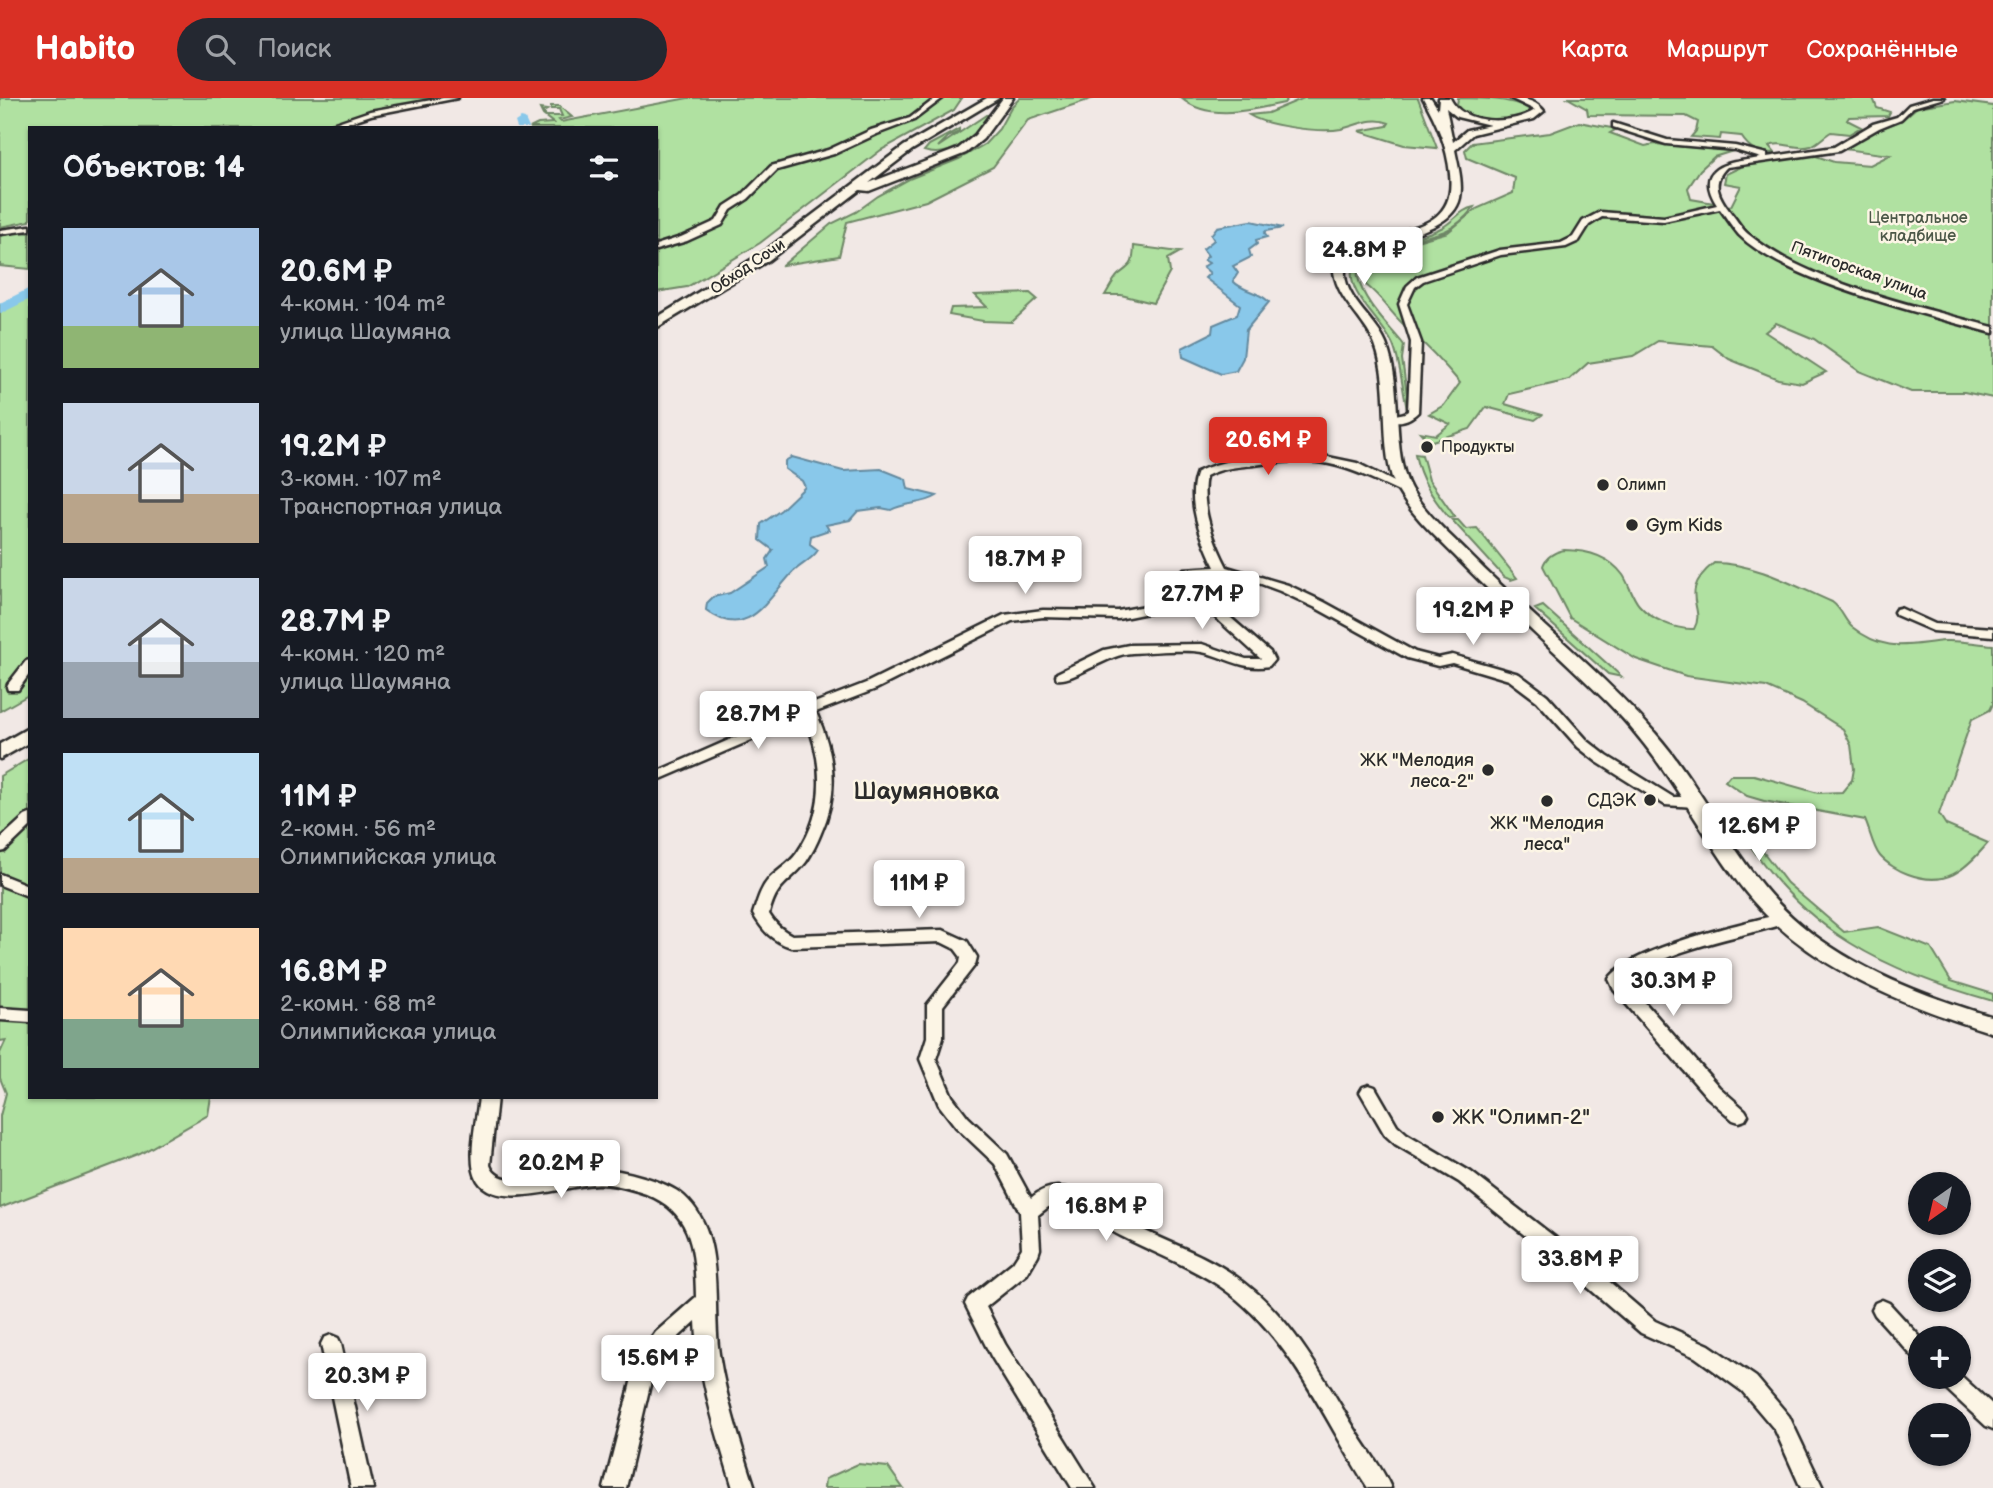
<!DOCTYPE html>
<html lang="ru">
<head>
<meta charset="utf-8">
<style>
	:root { --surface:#171b24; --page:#242831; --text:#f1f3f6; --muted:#9ea1a6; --accent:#d93025 }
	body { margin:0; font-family:"Balsamiq Sans",sans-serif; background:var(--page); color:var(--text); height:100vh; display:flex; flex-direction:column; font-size:26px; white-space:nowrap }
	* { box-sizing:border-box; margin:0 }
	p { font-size:23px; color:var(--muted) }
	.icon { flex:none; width:38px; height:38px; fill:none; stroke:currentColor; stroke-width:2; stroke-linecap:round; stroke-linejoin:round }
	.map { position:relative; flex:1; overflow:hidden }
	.side { position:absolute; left:28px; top:28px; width:630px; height:973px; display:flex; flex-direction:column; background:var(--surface); border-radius:0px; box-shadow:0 2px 5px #0004 }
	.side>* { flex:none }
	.needle { width:46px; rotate:214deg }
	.controls { position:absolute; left:1908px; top:1074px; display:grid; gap:14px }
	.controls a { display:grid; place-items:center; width:63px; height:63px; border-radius:50%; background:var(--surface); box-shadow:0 2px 5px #0004; font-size:35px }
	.price { position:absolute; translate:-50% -60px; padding:0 16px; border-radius:7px; background:#fff; color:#222; font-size:23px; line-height:46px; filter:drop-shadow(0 2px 4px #0008) }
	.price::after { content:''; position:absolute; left:50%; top:42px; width:21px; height:16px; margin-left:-10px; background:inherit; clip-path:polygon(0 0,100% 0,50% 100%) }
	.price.current { background:var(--accent); color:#fff }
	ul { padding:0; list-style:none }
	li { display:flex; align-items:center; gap:21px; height:175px; padding:0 35px }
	li span { display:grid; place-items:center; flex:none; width:196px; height:140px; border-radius:0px; color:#555 }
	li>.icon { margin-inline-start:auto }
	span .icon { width:84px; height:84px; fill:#fffc; stroke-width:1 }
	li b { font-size:30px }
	h2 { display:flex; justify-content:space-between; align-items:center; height:84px; padding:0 35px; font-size:30px }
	header { display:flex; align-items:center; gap:42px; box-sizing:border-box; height:98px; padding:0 35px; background:var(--accent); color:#fff }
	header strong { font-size:33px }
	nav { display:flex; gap:38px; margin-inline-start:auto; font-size:24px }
	.search { width:490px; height:63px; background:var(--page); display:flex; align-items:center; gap:18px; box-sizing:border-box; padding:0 24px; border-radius:38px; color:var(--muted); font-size:26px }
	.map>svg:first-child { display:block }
</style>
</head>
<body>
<header>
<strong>Habito</strong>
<div class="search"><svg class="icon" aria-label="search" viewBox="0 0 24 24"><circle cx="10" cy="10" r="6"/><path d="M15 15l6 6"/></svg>Поиск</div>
<nav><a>Карта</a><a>Маршрут</a><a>Сохранённые</a></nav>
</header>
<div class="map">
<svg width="1993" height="1390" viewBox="0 0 1993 1390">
	<rect width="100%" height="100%" fill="#f1e8e5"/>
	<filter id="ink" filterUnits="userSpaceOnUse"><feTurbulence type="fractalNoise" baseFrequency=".0143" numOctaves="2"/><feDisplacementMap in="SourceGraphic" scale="14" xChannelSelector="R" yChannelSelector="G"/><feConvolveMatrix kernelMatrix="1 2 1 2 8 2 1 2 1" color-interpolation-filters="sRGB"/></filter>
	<g filter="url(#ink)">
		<path fill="#b0e1a1" stroke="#6e8666" stroke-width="2" d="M 0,0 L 448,0 L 388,9 L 315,30 L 30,30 L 30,123 L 0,129 Z
			M 688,0 L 962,0 L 954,12 L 881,52 L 760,145 L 687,189 L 656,194 L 656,30 L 530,30 L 538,26 L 553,25 L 543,17 L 540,11 L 547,12 L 543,14 L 546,18 L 562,18 L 559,11 L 551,11 L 551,8 L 559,8 L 572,19 L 559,22 L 561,24 Z
			M 1020,0 L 1094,0 L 1028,22 L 993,69 L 926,103 L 847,124 L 839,158 L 783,167 L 831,126 L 856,114 L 878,98 L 909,81 L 959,61 L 985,46 L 999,31 L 1011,9 Z
			M 1181,0 L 1288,0 L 1284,5 C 1251,12 1209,24 1181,0 Z
			M 1304,0 L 1418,0 L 1437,50 L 1404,47 L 1359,33 L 1387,28 L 1389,25 C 1373,18 1358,27 1341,31 C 1321,35 1266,28 1249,17 L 1268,15 Z
			M 1458,0 C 1480,0 1518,0 1532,14 L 1531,17 C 1510,23 1470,30 1457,7 Z
			M 1568,0 L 1873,0 L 1877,10 L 1890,14 L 1888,18 L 1849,19 L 1847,22 L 1861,29 L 1849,36 L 1831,34 C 1824,38 1818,45 1811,48 C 1796,53 1783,42 1769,48 L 1775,55 C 1758,55 1750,52 1741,38 L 1721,36 L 1720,41 L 1691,39 L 1696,33 L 1698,24 L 1686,18 L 1588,17 L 1587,11 Z
			M 1955,3 L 1993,8 L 1993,300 L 1964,294 L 1911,294 L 1859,273 L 1814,241 L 1776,225 L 1765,234 L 1826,274 L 1802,285 L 1778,281 L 1729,261 L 1712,248 L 1658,243 L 1633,258 L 1588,265 L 1569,282 L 1509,296 L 1505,306 L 1542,317 L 1535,322 L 1486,309 L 1470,331 L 1429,344 L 1420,334 L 1436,337 L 1450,326 L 1429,316 L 1444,307 L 1460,285 C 1442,263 1424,245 1403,226 C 1388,212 1383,200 1366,187 L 1364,173 L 1374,159 L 1392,150 L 1448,134 L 1476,111 L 1513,95 L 1515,80 L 1467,60 L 1465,52 L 1472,45 L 1550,35 L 1579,24 L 1617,31 L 1610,35 L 1645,48 L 1655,46 L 1733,53 L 1714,59 L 1700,72 L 1688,90 L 1691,101 L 1731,108 L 1741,88 L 1724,85 L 1726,76 L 1745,67 L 1796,58 L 1813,57 L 1834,64 L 1870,67 L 1890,57 L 1843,51 L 1874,33 L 1901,23 L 1917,9 Z
			M 986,17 L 989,17 C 977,38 950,62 924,53 L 929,47 L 959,31 L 959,34 L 948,39 L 938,49 Z
			M 1474,109 C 1466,119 1457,128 1445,133 C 1426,141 1353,150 1358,179 C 1363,204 1389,228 1404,247 L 1402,261 L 1409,311 L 1407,311 C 1402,290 1401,266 1393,247 C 1383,222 1344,196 1353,167 C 1376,141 1414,145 1443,129 C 1454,123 1461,111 1474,109 Z
			M 21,134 L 30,135 L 30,171 L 0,168 L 0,138 Z
			M 1134,148 L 1180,154 L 1168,161 L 1170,174 L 1153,205 L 1121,197 L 1105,197 C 1109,191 1113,182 1118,177 C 1132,166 1133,168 1134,148 Z
			M 30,193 L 30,596 L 0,613 L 0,207 Z
			M 1030,195 L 1037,201 L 1012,224 L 983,223 L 949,217 L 951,210 L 987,209 L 975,197 Z
			M 1415,356 L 1422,357 L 1429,382 L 1455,419 L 1449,420 C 1433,400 1420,382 1415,356 Z
			M 1452,422 L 1458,422 L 1466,431 L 1477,430 L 1517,480 L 1511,482 L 1504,479 Z
			M 1564,452 C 1586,452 1609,458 1623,477 C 1629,486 1632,499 1639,507 C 1651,521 1675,532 1694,531 C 1707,509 1676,496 1714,465 C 1755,465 1795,488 1832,504 C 1842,511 1844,522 1852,529 C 1886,556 1908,546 1945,543 C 1960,542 1977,546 1993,547 L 1993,606 L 1990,612 L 1972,621 L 1939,716 L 1946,727 L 1988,745 C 1964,773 1946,790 1908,776 C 1899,773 1886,765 1880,758 C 1873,750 1870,733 1865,722 L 1764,703 L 1747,698 L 1725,683 L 1730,677 L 1754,677 L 1818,695 L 1842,694 L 1852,682 L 1854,671 L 1851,647 L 1843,631 L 1802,605 L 1766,589 L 1686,578 L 1636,561 L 1570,520 L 1543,468 C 1546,458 1555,454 1564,452 Z
			M 1543,508 L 1622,579 L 1608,576 L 1535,511 Z
			M 30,660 L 30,772 L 28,773 L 30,775 L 30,999 L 211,999 L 208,1017 L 140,1056 L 0,1110 L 0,1018 L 6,995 L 0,980 L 0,955 L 6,942 L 0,943 L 0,678 Z
			M 1748,734 L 1787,785 L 1844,834 L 1878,829 L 1931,850 L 1951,883 L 1993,896 L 1993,903 C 1883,872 1804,834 1742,735 Z
			M 858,1366 L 888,1369 L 903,1390 L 824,1390 L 825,1381 Z"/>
		<path fill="#89c8ea" stroke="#63899e" stroke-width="2" d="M 1251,123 L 1283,130 L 1266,133 L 1264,135 L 1267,139 L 1256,142 L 1257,146 L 1249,152 L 1251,159 L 1233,168 L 1238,175 L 1233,183 C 1243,194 1259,193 1269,204 L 1246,232 L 1243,260 L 1236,273 L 1221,276 L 1183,259 L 1182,250 L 1212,235 L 1213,227 L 1237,217 L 1240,207 L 1205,180 L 1210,175 L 1203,169 L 1209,165 L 1204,162 L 1208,158 L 1203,151 L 1214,142 L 1211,137 L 1217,129 Z
			M 792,359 L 843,373 L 881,371 L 906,381 L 908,391 L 937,398 C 923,407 905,404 891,412 L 881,410 L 858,413 L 850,422 L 826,427 L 829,432 L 811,438 L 810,446 L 818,452 C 812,462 801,466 793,474 C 768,500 748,545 706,512 L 707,505 L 713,499 L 730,495 L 769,469 L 767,461 L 773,452 L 760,442 L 761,426 L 781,412 L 805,389 L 802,383 L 785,371 L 785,363 Z"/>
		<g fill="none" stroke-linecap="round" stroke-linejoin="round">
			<path fill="#89c8ea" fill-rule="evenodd" d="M 521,20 L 525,21 L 529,30 L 517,30 L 515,24 Z
				M 30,190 L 30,201 L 0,216 L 0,205 Z"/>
			<defs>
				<path id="minor" d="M 443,0 L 458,0 L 371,17 L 331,30 L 320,30 L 370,13 Z
					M 936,0 L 943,0 L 914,22 L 877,36 L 834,56 L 777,72 L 748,101 L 731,112 L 722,127 L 687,143 L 656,152 L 656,147 L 681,139 L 716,123 L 725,108 L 742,97 L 771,68 L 828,52 L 871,32 L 910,20 Z
					M 1933,0 L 1944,0 L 1913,9 L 1901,21 L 1879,30 L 1839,53 L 1727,69 C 1710,85 1719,99 1731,115 C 1737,122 1741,130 1748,136 C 1809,186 1917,208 1993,229 L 1993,235 C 1927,217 1786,184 1739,137 C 1732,129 1726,119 1720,111 L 1664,123 L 1602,119 L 1589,127 L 1579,143 L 1566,149 L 1501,157 L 1423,183 L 1415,189 L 1407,206 L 1421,244 L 1418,314 C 1410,322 1398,327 1388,320 C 1393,315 1402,318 1408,313 L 1411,244 L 1399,206 L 1407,188 L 1417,179 L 1500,152 L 1561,145 L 1573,139 L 1583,123 L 1600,114 L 1664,119 L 1717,107 C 1691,66 1733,64 1761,60 L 1735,52 L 1666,46 L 1613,29 L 1613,25 L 1667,42 L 1735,48 L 1767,56 L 1767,59 L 1834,49 L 1873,26 L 1897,19 L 1909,7 Z
					M 30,128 L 30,132 L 0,136 L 0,132 Z
					M 1314,356 L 1357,365 L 1410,392 L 1405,395 L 1401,394 C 1341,366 1322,357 1254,367 C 1237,369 1221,370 1206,378 C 1200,408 1213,442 1227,469 L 1288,487 L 1324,504 L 1415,554 L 1438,560 L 1452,557 L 1519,576 L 1547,597 L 1588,643 L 1607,658 L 1673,699 L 1695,699 L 1702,704 L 1695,709 L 1665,707 L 1597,664 L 1578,649 L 1537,603 L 1509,582 L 1452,565 L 1438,568 L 1407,560 L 1316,510 L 1280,493 L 1245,480 L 1222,475 L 1213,476 L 1205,480 L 1196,494 L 1200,499 L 1223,513 L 1270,554 L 1274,562 L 1269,568 C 1244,573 1226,559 1202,554 C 1185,551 1151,554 1132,555 C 1108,556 1073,584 1057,581 L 1056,578 L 1057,575 L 1104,552 L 1129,547 L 1202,546 L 1246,561 L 1261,561 L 1215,519 L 1192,505 L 1184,494 L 1196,477 L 1191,477 L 1170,502 L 1153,514 L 1118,521 L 1043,519 L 1012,523 L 876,591 L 816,614 C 834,655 840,693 821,735 C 817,745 812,755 806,764 C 788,787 777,784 769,816 C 775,826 782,832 792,837 L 943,832 L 967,843 L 977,859 L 975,867 L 943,908 L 943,939 L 936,961 L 952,998 L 968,1019 L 1007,1056 L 1031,1100 C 1062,1072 1092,1104 1120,1120 C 1157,1141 1199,1153 1234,1177 C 1289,1214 1321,1276 1355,1331 C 1366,1350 1382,1369 1391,1390 L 1368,1390 C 1324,1322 1290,1237 1221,1189 C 1190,1168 1154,1155 1121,1138 C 1100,1128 1079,1106 1056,1103 L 1038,1117 L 1040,1151 L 1038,1157 L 1027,1176 L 986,1209 L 1005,1246 L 1095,1390 L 1072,1390 L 991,1258 L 965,1206 L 968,1200 L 1013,1164 L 1022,1150 L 1020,1114 L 995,1066 L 956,1029 L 939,1007 L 920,961 L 927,939 L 927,907 L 960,865 L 961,859 L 955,851 L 941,844 L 791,849 C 772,843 763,833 753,816 C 757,804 760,791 769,781 C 778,772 789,766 797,755 C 826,713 824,664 805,619 L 656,683 L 656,674 L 804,609 L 866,585 L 1004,517 L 1043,512 L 1118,513 L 1145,508 L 1161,497 L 1184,471 L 1215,469 C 1202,442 1185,403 1197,374 C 1229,358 1278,356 1314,356 Z
					M 1900,510 L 1935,526 L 1993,530 L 1993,538 L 1933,533 L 1896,517 L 1894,514 L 1896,511 Z
					M 30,562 L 30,575 L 18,592 L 8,592 L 7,589 L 8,586 L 26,563 Z
					M 30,716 L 30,729 L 5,753 L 0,754 L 0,741 L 25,718 Z
					M 0,776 L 30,788 L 30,799 L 0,787 Z
					M 1782,816 L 1787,817 L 1790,821 L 1787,825 C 1740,839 1664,851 1626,883 L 1719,989 L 1745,1012 L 1748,1017 L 1745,1022 L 1739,1024 L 1733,1022 L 1707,999 L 1614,892 L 1609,881 C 1628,851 1746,824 1782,816 Z
					M 0,910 L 30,912 L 30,924 L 0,922 Z
					M 1369,987 L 1375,989 L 1397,1027 L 1407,1036 L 1471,1074 L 1583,1161 L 1655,1223 L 1709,1247 L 1756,1279 L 1789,1318 L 1823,1390 L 1801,1390 L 1775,1332 L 1742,1293 L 1695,1259 L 1641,1235 L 1569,1173 L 1459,1084 L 1395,1046 L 1385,1037 L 1360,994 L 1363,989 Z
					M 479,999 L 497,999 L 490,1067 C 500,1098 573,1070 599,1071 C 621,1071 667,1083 684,1098 C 727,1137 711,1205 719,1256 C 726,1301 741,1346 755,1390 L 733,1390 C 717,1336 698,1279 696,1223 L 670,1247 L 654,1270 L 626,1390 L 604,1390 L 637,1261 L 656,1234 L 696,1199 C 695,1150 692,1109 637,1093 C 624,1089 610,1085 596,1086 C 567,1087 497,1113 478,1083 C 466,1065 477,1020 479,999 Z
					M 1882,1202 L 1889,1205 L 1922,1241 L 1920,1241 L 1920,1262 L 1913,1259 L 1875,1217 L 1872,1211 L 1875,1205 Z
					M 331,1237 L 338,1240 L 341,1246 L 373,1390 L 351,1390 L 321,1246 L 324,1240 Z
					M 1958,1275 L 1993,1307 L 1993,1331 L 1986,1328 L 1941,1286 L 1938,1279 L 1958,1279 Z"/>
				<path id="major" d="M 1423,0 L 1431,0 L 1438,11 L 1439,0 L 1450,0 C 1463,28 1512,27 1535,12 L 1510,0 C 1523,0 1536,2 1544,13 L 1534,21 L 1473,36 L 1455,52 C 1458,67 1463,85 1460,100 C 1449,148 1341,136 1345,177 C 1347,203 1377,223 1386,246 C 1404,290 1390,354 1411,391 C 1425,415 1448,435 1468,455 C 1528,516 1598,570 1655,635 C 1708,695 1737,773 1800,826 C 1855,872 1925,898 1993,919 L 1993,935 C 1895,904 1796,866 1734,779 C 1690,717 1663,660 1607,604 C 1557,554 1503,508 1454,457 C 1434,437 1412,417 1398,393 C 1377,356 1392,291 1375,247 C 1365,221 1338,203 1334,174 C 1355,117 1459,154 1450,76 C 1447,47 1437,25 1423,0 ZM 1446,10 L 1457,19 L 1490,27 L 1467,32 L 1453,44 Z"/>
				<path id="highway" d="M 987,0 L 999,0 L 912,52 L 869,85 L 958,51 L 975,37 L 1003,0 L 1013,0 L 983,41 L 966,55 L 869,93 L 860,92 L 769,162 L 656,230 L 656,220 L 761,156 L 904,48 Z
					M 30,629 L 30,644 L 0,661 L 0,646 Z"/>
			</defs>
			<use href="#minor" stroke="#2b2b2b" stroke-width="5"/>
			<use href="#major" stroke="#2b2b2b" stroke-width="5"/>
			<use href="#highway" stroke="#2b2b2b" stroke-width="5"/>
			<use href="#minor" fill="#fcf5e5" fill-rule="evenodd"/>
			<use href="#major" fill="#fcf5e5" fill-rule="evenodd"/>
			<use href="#highway" fill="#fcf5e5" fill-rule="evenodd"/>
		</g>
	</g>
	<g fill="#2b2b2b" stroke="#fcf5e5" stroke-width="2.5">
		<circle cx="1427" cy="349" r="7"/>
		<circle cx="1603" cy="387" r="7"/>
		<circle cx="1632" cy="427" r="7"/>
		<circle cx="1488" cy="672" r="7"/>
		<circle cx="1650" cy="702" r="7"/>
		<circle cx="1547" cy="703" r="7"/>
		<circle cx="1438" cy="1019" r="7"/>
	</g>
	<g text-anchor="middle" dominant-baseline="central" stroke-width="5" stroke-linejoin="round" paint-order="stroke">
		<g font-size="16" fill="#4c5848" stroke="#fcf5e5">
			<text x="1918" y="120">Центральное<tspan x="1918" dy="18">кладбище</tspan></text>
		</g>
		<g font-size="16" fill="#2b2b2b" stroke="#fcf5e5">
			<text transform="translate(748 169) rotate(-34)">Обход Сочи</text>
			<text transform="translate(1859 173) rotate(20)">Пятигорская улица</text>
		</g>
		<g font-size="16" fill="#2b2b2b" stroke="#fcf5e5" text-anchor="start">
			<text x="1441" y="349">Продукты</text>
			<text x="1617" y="387">Олимп</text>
		</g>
		<g font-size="18" fill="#2b2b2b" stroke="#fcf5e5" text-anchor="end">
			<text x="1646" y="427" text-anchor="start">Gym Kids</text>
			<text x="1474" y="662">ЖК "Мелодия<tspan x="1474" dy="21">леса-2"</tspan></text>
			<text x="1636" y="702">СДЭК</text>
			<text x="1547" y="725" text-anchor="middle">ЖК "Мелодия<tspan x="1547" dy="21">леса"</tspan></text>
		</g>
		<g font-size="21" fill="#2b2b2b" stroke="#fcf5e5" text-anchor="start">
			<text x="1452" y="1019">ЖК "Олимп-2"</text>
		</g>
		<g font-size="24" font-weight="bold" fill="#2b2b2b" stroke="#fcf5e5">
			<text x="926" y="693">Шаумяновка</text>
		</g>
	</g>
</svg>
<div class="controls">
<a><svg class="needle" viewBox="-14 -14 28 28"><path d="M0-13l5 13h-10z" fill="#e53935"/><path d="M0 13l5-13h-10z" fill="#9ea1a6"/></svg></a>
<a><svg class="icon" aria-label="layers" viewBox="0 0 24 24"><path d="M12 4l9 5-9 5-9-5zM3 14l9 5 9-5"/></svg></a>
<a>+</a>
<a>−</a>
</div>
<b class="price" style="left:1364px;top:189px">24.8M ₽</b>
<b class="price current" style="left:1268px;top:379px">20.6M ₽</b>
<b class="price" style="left:1025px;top:498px">18.7M ₽</b>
<b class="price" style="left:1202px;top:533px">27.7M ₽</b>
<b class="price" style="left:1473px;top:549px">19.2M ₽</b>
<b class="price" style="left:758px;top:653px">28.7M ₽</b>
<b class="price" style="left:1759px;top:765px">12.6M ₽</b>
<b class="price" style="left:919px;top:822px">11M ₽</b>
<b class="price" style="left:1673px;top:920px">30.3M ₽</b>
<b class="price" style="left:561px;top:1102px">20.2M ₽</b>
<b class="price" style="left:1106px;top:1145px">16.8M ₽</b>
<b class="price" style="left:1580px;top:1198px">33.8M ₽</b>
<b class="price" style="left:658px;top:1297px">15.6M ₽</b>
<b class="price" style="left:367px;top:1315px">20.3M ₽</b>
<section class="side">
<h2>Объектов: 14<svg class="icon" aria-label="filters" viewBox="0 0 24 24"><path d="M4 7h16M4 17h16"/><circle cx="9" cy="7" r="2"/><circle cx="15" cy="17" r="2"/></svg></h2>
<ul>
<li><span style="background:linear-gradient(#a9c7e8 70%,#8fb573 0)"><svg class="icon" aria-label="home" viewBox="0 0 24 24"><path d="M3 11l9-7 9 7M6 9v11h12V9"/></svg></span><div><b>20.6M ₽</b><p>4-комн. · 104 m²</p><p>улица Шаумяна</p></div></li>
<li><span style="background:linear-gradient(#c9d6e8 65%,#b9a48a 0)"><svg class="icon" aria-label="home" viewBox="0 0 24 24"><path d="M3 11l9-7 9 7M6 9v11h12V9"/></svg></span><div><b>19.2M ₽</b><p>3-комн. · 107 m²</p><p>Транспортная улица</p></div></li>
<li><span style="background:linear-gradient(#c9d6e8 60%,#9aa5b1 0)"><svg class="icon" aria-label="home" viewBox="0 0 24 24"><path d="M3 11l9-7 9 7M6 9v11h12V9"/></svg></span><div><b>28.7M ₽</b><p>4-комн. · 120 m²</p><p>улица Шаумяна</p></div></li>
<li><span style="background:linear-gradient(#bfe0f5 75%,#b9a48a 0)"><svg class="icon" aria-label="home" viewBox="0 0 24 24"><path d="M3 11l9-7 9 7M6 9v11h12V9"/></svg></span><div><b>11M ₽</b><p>2-комн. · 56 m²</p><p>Олимпийская улица</p></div></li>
<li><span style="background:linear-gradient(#ffd9b3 65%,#7fa58c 0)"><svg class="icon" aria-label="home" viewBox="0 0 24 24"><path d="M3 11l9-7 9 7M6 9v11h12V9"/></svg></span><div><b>16.8M ₽</b><p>2-комн. · 68 m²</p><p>Олимпийская улица</p></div></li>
</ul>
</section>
</div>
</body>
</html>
